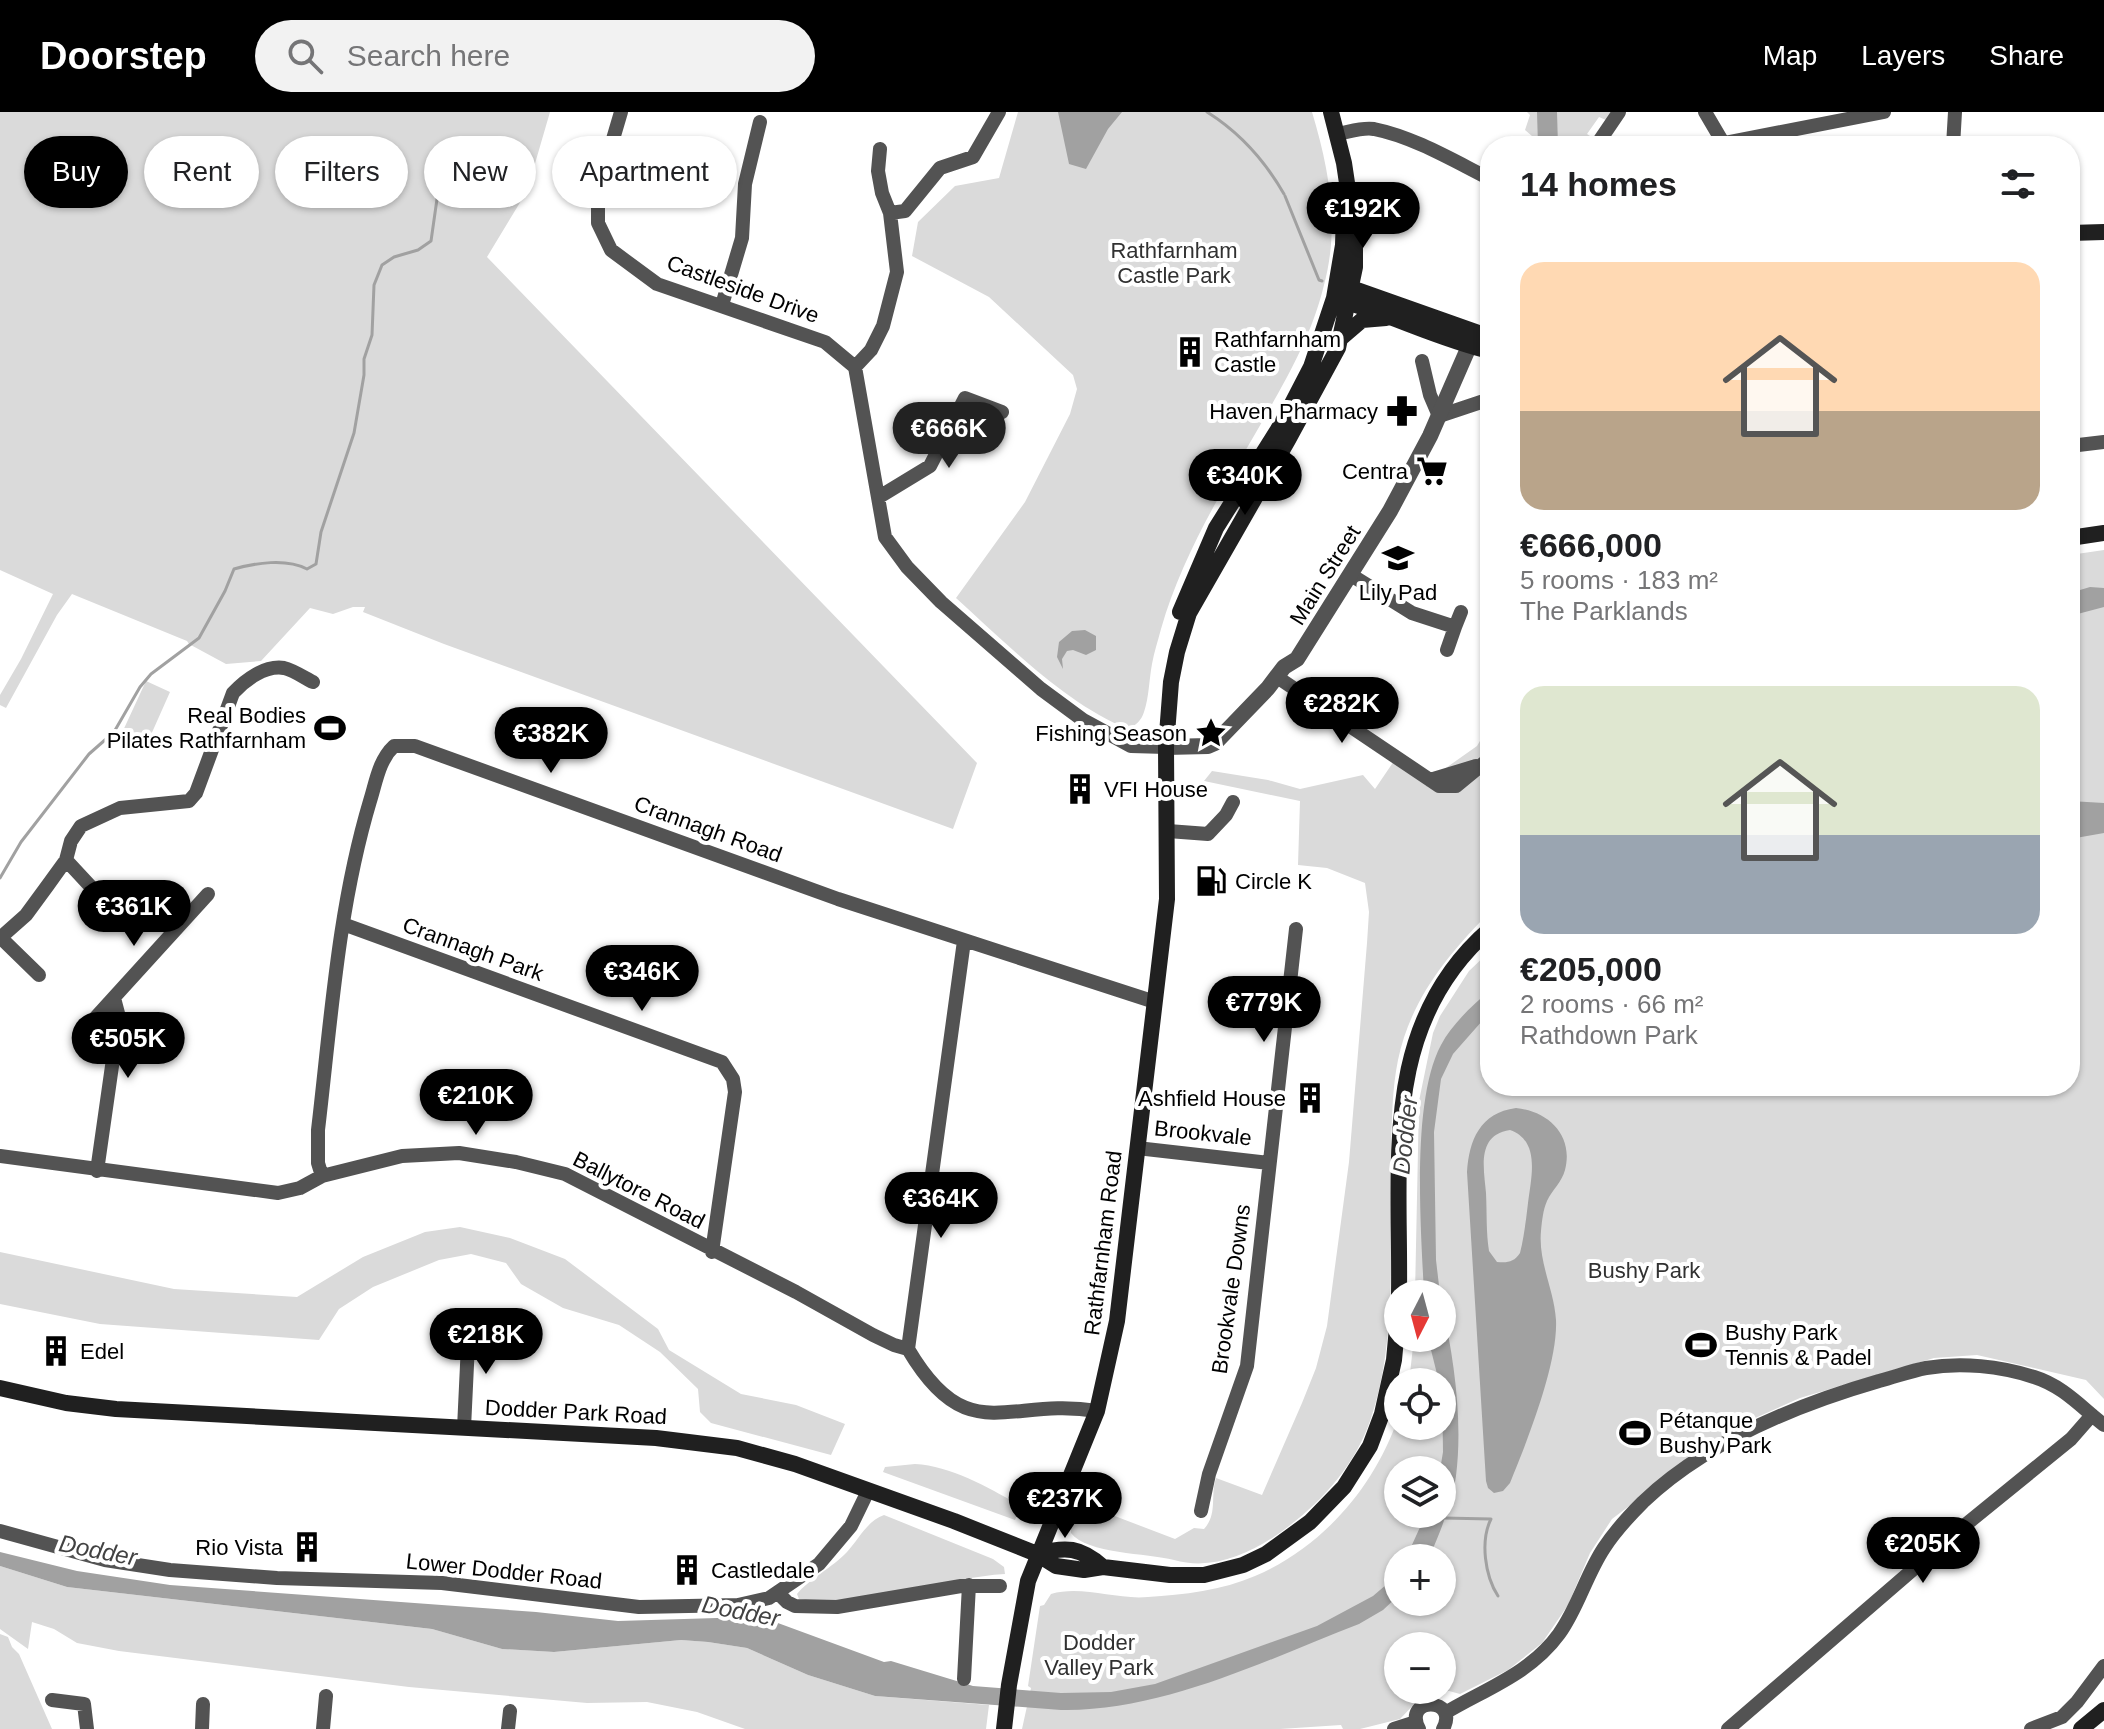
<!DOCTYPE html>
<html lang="en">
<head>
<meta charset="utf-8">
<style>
	:root { --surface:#fff; --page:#f2f2f2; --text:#202124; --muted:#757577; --accent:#000 }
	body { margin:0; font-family:Arial,sans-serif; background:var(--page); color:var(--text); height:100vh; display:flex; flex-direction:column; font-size:30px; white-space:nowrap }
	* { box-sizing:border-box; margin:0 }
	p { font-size:26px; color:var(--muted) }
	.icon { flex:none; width:44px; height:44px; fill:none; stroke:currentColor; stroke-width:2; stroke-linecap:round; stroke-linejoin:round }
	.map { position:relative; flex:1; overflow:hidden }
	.details { position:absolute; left:1480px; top:24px; width:600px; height:960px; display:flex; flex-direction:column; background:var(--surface); border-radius:32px; box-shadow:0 2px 6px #0004 }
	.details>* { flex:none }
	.hud { position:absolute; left:24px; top:24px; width:760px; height:72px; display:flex; gap:16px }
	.needle { width:52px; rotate:186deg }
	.tools { position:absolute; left:1384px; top:1168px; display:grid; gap:16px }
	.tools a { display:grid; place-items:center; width:72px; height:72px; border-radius:50%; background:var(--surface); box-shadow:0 2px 6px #0004; font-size:40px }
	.price { position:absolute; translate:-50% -68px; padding:0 18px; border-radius:28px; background:var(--accent); color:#fff; font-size:26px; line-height:52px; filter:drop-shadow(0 2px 4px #0008) }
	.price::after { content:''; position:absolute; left:50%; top:48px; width:24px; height:18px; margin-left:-12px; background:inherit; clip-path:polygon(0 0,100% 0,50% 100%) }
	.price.selected { background:#222; color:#fff }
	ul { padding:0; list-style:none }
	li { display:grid; align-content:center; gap:16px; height:424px; padding:0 40px }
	li span { display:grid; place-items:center; height:248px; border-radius:24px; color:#555 }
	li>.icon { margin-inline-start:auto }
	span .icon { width:144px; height:144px; fill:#fffc; stroke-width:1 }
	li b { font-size:34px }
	h2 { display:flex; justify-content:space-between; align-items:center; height:96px; padding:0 40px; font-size:34px }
	.tag { padding:0 28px; border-radius:36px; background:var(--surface); box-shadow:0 2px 6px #0004; font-size:28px; line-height:72px }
	.tag.selected { background:var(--accent); color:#fff }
	header { display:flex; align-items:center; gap:48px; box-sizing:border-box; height:112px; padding:0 40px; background:var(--accent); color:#fff }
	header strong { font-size:38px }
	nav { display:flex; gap:44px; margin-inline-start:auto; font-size:28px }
	.search { width:560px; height:72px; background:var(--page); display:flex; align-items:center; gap:20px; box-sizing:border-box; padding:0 28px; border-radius:44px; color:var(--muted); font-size:30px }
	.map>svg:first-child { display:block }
</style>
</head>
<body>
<header>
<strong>Doorstep</strong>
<div class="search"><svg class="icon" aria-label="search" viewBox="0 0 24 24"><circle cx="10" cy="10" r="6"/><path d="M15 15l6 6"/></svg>Search here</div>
<nav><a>Map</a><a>Layers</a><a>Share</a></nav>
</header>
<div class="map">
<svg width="2104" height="1617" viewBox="0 0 2104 1617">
	<rect width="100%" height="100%" fill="#fff"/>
	<path fill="#dadada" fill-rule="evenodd" d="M 0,0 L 550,0 L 527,79 L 487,145 L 977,651 L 953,717 L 444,532 L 363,500 L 365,495 L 353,495 L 333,502 L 310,496 L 261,549 L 226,552 L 189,532 L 187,529 L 72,482 L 57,503 L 6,596 L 0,593 L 0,583 L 21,547 L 53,482 L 0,458 Z
		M 1018,0 L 1312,0 C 1329,57 1340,113 1324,173 C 1312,223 1287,266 1262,310 C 1224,376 1182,443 1161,517 C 1158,529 1154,540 1152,552 C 1149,568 1149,585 1144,600 C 1141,609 1136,613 1128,617 C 1065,592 1006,531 956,486 L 1025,390 L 1070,302 L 1077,277 L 1073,263 L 989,185 L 912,144 L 918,110 L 955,74 L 999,66 Z
		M 1527,0 L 1612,0 L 1606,8 L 1599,5 L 1587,22 L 1593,26 L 1589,34 L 1531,34 L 1532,24 L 1525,18 L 1530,3 Z
		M 2104,438 L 2104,1287 L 2086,1268 L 1977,1243 L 1934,1246 L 1800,1286 L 1753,1307 L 1707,1335 L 1612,1407 L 1590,1441 L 1568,1493 L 1542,1531 L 1508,1558 L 1460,1582 L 1449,1579 L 1430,1581 L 1420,1586 L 1400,1607 L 1360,1617 L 1343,1617 L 1341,1613 L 1280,1617 L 1022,1617 L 1031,1576 L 1028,1574 L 1040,1494 L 1044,1493 L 1051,1482 C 1082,1473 1116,1488 1148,1485 C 1183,1483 1223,1478 1255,1464 C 1323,1435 1375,1374 1398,1306 L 1398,1314 L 1442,1314 L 1442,1270 L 1409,1270 L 1414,1226 L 1442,1226 L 1442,1182 L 1415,1182 L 1419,989 L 1433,921 L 1440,904 L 1469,859 L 1490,839 L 1490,974 L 2070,974 L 2070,443 ZM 1398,1358 L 1442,1358 L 1442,1402 L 1398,1402 ZM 1398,1446 L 1442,1446 L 1442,1490 L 1398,1490 ZM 1398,1534 L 1442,1534 L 1442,1578 L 1398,1578 Z
		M 146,569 L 170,580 L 146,634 L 121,623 Z
		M 1490,612 L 1490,772 L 1484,777 L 1489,783 L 1482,794 L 1485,805 C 1445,846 1410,890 1398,948 C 1392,977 1392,1008 1391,1038 C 1389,1124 1399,1227 1370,1309 C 1354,1355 1320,1392 1281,1420 C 1250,1442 1212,1459 1174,1448 C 1147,1441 1087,1442 1071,1421 L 1070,1408 L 1078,1390 L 1175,1427 L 1194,1416 L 1204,1417 C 1218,1402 1210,1384 1216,1366 L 1262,1383 L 1302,1291 L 1316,1256 L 1327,1214 L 1349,1050 L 1367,831 L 1369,800 L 1365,771 L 1327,756 L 1298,753 L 1300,689 L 1204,669 L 1212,659 L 1268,668 L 1300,677 L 1363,663 L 1375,677 L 1394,649 L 1426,670 L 1477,634 Z
		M 460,1115 L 510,1126 L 565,1147 L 658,1217 L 669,1238 L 741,1282 L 796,1293 L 845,1312 L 831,1343 L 711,1311 L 700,1300 L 698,1277 L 660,1240 L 619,1213 L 563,1196 L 521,1172 L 506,1151 L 471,1142 L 439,1148 L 373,1175 L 339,1197 L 319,1228 L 100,1212 L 0,1192 L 0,1140 L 174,1177 L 297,1185 L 363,1145 L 425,1120 Z
		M 915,1352 C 952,1354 989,1376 1021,1394 L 1015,1408 L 883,1360 L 885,1355 Z
		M 884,1403 L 993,1447 L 1004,1455 L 1005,1462 C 937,1466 867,1500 799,1487 L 797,1482 C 808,1468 833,1455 847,1440 C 859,1427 867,1409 884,1403 Z
		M 0,1454 L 67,1475 L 432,1517 L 502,1537 L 554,1540 L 681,1528 L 708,1530 L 747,1536 L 808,1563 L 875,1584 L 989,1593 L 986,1617 L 745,1617 L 697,1600 L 647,1590 L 587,1591 L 409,1575 L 119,1539 L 77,1531 L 54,1517 L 32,1510 L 28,1537 L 0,1517 Z
		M 0,1522 L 8,1525 L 12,1535 L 19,1542 L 52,1617 L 0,1617 Z"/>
	<path fill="#a1a1a1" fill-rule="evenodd" d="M 1058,0 L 1122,0 L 1108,17 L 1086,57 L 1069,52 Z
		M 2090,475 L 2104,476 L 2104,495 L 2070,504 L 2070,481 Z
		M 1085,518 L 1096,524 L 1096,538 L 1086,543 L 1073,538 L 1067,539 L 1062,547 L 1063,557 L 1057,545 L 1059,530 L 1072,519 Z
		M 2070,689 L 2104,691 L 2104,721 L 2070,727 Z
		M 1490,878 L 1490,900 L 1453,942 L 1441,967 L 1434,1020 L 1436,1148 L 1440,1182 L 1424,1182 C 1421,1117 1411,989 1441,933 C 1452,912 1472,894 1490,878 Z
		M 1516,996 C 1548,999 1574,1023 1565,1058 C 1562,1070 1552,1078 1547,1089 C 1543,1098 1542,1109 1541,1119 C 1538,1150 1554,1177 1556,1208 C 1558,1252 1527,1329 1510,1371 L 1503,1379 L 1494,1381 L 1488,1376 L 1486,1369 L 1467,1060 C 1469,1028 1480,1001 1516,996 ZM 1510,1018 C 1541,1029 1531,1066 1528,1091 C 1526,1108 1524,1125 1520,1141 C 1514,1150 1508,1151 1497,1150 L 1489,1139 C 1486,1120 1487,1101 1486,1081 C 1484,1057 1476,1023 1510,1018 Z
		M 1442,1192 C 1454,1247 1463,1308 1456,1364 C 1452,1392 1440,1420 1429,1446 L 1406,1446 L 1426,1402 L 1442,1402 L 1442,1358 L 1440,1358 L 1443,1340 L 1442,1270 L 1439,1270 L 1428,1226 L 1442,1226 Z
		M 0,1440 L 77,1459 L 170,1473 L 536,1500 L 618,1509 L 750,1505 L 767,1507 L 884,1550 L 891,1549 L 973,1574 L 1061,1581 L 1111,1580 L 1155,1572 L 1317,1514 L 1373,1484 L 1387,1472 L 1398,1457 L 1398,1484 L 1383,1498 L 1359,1512 C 1266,1548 1162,1600 1061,1598 L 875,1584 L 808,1563 L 747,1536 L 708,1530 L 681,1528 L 554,1540 L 502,1537 L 432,1517 L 67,1475 L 0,1454 Z"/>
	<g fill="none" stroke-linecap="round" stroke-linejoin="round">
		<path stroke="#a1a1a1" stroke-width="3" d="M 1207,0 C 1239,20 1265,49 1284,82
			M 1285,84 L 1319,168 L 1322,169
			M 0,766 L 21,730 L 89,642 L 114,620 L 140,575 L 151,562 L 199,526 L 225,479 L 234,457 C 255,451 286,446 307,457 L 316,452 L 321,420 L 354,321 L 364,263 L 364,247 L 372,223 L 374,173 L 382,153 L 394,145 L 418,138 L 431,129 L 442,52
			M 1443,1406 L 1491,1407 C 1480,1429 1485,1464 1498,1484"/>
		<path stroke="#a1a1a1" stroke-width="20" d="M 1547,0 L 1548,34"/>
		<path stroke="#535353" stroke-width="14" d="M 621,0 L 598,78 L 598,111 L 611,138 L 657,172 L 825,230 L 855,255 L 885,425 L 907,455 L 941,490 L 1041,577 L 1083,608 L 1131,634 L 1166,635
			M 1705,0 L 1725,34
			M 1337,22 C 1349,20 1362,15 1374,17 C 1414,25 1454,49 1490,67
			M 1724,31 L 1884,0
			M 1596,34 L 1619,0
			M 1953,34 L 1955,0
			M 890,101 L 905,99 L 940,56 L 973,45 L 999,0
			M 722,193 L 742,126 L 745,72 L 760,10
			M 1422,249 L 1430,283 L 1439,304 L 1490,287
			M 855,255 L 871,238 L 883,214 L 897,160 L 890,101 L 882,81 L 878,59 L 880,37
			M 2070,334 L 2104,330
			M 879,385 L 930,354 L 965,286 L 1002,300
			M 1351,463 L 1412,501 L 1455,515 L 1447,538
			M 1455,515 L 1461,500
			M 1277,565 L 1439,674 L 1456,674 L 1490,646
			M 1430,668 L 1476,654
			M 1168,719 L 1208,722 L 1226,703 L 1233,690
			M 66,748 L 105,790
			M 343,812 L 722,950 L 733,967 L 735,980 L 712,1140
			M 0,826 L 26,803 L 48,773 L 66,748 L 71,729 L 81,714 L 120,696 L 189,689 L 196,681 L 233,581 C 245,568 265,553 284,556 C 293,558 305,566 313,570
			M 1,826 L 39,863
			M 964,829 L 908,1237 C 968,1339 1008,1284 1097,1299
			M 87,915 L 208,782
			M 1137,1036 L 1269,1051
			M 0,1044 L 278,1081 L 300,1076 L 322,1064 L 402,1044 L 459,1041 L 516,1050 L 565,1062 L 796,1180 L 873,1223 L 894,1233 L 908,1237
			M 97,1059 L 119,905 L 114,886
			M 322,1064 L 318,1051 L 318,1018 C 331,908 338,796 370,689 C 376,670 379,648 394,634 L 415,634 L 838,787 L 1155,890
			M 464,1316 L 469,1211
			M 1201,1399 L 1209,1362 L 1247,1254 L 1296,817
			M 0,1419 L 105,1448 L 170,1458 L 277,1466 L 442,1471 L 639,1495 L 738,1493 L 769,1486 L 819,1452 L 851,1414 L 868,1379
			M 778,1481 L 787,1490 L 795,1494 L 837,1495 L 961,1474 L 1000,1474
			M 964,1567 L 969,1473
			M 52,1588 L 84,1592 L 87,1617
			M 1445,1601 C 1485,1577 1530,1562 1559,1522 C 1578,1496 1586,1463 1604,1436 C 1615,1419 1629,1404 1643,1390 C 1707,1329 1796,1293 1879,1269 C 1895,1265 1910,1259 1926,1256 C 1961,1250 2000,1254 2034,1265 C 2063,1274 2081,1295 2104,1313
			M 202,1617 L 203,1592
			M 323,1617 L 326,1584
			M 508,1617 L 510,1599
			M 1394,1617 L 1416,1610
			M 1419,1617 C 1402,1584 1460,1585 1443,1617
			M 1728,1617 L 1953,1423 L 2071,1327 L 2092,1303
			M 2031,1617 L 2062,1605 L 2077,1590 L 2104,1554"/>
		<path stroke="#535353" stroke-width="16" d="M 1166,635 L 1208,634 L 1215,631 L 1268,576 L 1284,555 L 1297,547 L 1390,399 L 1430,324 L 1474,223"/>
		<path stroke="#202020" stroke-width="16" d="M 2070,121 L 2104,120
			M 1343,173 L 1490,225
			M 1339,188 C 1391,202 1438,227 1490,239
			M 1341,226 L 1362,208 L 1386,206
			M 2070,426 L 2104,421
			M 1180,500 L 1216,416 L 1282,311 L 1311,255 L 1334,186 L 1343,133 L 1344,100 L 1350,92
			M 1399,1182 C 1401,1050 1379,913 1490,817
			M 0,1276 L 66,1291 L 116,1297 L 656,1326 L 737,1336 L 795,1352 L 954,1409 L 1037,1442 L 1056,1454 L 1084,1458 L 1103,1455 L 1170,1463 L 1204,1463 L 1243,1453 L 1266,1442 L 1310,1410 L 1344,1375 L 1370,1334 L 1382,1302 L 1394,1248 L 1398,1205
			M 1037,1442 C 1066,1434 1080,1435 1103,1455
			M 1004,1617 L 1009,1573 L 1028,1469 L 1097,1299 L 1117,1209 L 1167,787 L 1166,635 L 1171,570 L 1177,540 L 1189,501 L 1288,328 L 1338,236 L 1355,155 L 1355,99 L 1350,91 L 1344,51 L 1331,0
			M 2081,1617 L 2104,1598"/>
	</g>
	<defs>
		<symbol id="building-bare" viewBox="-9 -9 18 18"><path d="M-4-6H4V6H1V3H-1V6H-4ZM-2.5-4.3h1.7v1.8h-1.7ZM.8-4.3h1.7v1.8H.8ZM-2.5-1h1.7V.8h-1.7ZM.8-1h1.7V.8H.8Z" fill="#000" stroke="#fff" stroke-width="2.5" paint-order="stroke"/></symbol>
		<symbol id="pharmacy-bare" viewBox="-9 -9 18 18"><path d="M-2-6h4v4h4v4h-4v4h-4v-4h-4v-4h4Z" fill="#000" stroke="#fff" stroke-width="2.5" paint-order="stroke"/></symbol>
		<symbol id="supermarket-bare" viewBox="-9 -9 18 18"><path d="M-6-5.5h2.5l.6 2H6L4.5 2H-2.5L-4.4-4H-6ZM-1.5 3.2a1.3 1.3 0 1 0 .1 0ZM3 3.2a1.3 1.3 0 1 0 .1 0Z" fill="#000" stroke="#fff" stroke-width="2.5" paint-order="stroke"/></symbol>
		<symbol id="school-bare" viewBox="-9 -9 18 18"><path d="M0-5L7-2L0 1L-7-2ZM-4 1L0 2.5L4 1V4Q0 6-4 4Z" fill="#000" stroke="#fff" stroke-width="2.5" paint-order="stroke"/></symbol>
		<symbol id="stadium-bare" viewBox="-9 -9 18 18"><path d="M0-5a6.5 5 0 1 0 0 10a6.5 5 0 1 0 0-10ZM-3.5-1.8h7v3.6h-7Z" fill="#000" stroke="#fff" stroke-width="2.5" paint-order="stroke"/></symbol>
		<symbol id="sight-bare" viewBox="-9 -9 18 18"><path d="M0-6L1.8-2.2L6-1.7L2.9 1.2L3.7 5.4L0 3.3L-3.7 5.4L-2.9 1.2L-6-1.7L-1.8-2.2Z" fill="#000" stroke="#fff" stroke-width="2.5" paint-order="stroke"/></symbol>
		<symbol id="fuel-bare" viewBox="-9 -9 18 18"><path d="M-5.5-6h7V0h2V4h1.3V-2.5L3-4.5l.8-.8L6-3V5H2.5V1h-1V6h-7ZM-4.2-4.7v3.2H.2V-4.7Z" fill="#000" stroke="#fff" stroke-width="2.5" paint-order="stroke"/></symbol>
	</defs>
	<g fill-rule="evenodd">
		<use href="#building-bare" x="1168" y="218" width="44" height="44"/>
		<use href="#pharmacy-bare" x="1380" y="277" width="44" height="44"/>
		<use href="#supermarket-bare" x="1410" y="337" width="44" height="44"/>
		<use href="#school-bare" x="1376" y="424" width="44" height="44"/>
		<use href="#stadium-bare" x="308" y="594" width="44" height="44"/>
		<use href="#sight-bare" x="1189" y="599" width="44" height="44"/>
		<use href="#building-bare" x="1058" y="655" width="44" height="44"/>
		<use href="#fuel-bare" x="1189" y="747" width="44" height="44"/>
		<use href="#building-bare" x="1288" y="964" width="44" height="44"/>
		<use href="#stadium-bare" x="1679" y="1211" width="44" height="44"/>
		<use href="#building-bare" x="34" y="1217" width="44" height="44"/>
		<use href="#stadium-bare" x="1613" y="1299" width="44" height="44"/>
		<use href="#building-bare" x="285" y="1413" width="44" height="44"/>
		<use href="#building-bare" x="665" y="1436" width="44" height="44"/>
	</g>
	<g text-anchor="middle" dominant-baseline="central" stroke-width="8" stroke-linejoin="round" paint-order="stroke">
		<g font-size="22" fill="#313131" stroke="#fff">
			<text x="1174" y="138">Rathfarnham<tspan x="1174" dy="25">Castle Park</tspan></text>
			<text x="1644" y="1158">Bushy Park</text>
			<text x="1099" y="1530">Dodder<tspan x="1099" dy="25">Valley Park</tspan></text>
		</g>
		<g font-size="22" fill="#000" stroke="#fff">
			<text transform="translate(743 177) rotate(20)">Castleside Drive</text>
			<text transform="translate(1325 463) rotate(-58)">Main Street</text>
			<text transform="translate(708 717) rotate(20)">Crannagh Road</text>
			<text transform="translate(473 837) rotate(20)">Crannagh Park</text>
			<text transform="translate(1203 1021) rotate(6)">Brookvale</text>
			<text transform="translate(639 1078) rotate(27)">Ballytore Road</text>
			<text transform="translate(1103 1131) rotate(-83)">Rathfarnham Road</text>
			<text transform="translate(1231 1177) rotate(-82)">Brookvale Downs</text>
			<text transform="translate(576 1300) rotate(3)">Dodder Park Road</text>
			<text transform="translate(504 1459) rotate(6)">Lower Dodder Road</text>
		</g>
		<g font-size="22" fill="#000" stroke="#fff" text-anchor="start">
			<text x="1214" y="227">Rathfarnham<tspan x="1214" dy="25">Castle</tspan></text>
			<text x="1378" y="299" text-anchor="end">Haven Pharmacy</text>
			<text x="1408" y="359" text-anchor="end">Centra</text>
			<text x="1398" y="480" text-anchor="middle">Lily Pad</text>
			<text x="306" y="603" text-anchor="end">Real Bodies<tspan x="306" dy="25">Pilates Rathfarnham</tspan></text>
			<text x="1187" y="621" text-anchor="end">Fishing Season</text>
			<text x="1104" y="677">VFI House</text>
			<text x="1235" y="769">Circle K</text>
			<text x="1286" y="986" text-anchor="end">Ashfield House</text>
			<text x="1725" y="1220">Bushy Park<tspan x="1725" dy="25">Tennis &amp; Padel</tspan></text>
			<text x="80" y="1239">Edel</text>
			<text x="1659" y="1308">Pétanque<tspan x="1659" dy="25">Bushy Park</tspan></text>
			<text x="283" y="1435" text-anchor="end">Rio Vista</text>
			<text x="711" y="1458">Castledale</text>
		</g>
		<g font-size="24" font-style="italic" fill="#424242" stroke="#fff">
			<text transform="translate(1405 1023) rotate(-84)">Dodder</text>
			<text transform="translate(98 1438) rotate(11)">Dodder</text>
			<text transform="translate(741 1499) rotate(11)">Dodder</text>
		</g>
	</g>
</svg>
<div class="tools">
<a><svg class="needle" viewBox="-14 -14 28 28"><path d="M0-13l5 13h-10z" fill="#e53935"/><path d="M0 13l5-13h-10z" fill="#757577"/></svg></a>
<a><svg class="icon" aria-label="locate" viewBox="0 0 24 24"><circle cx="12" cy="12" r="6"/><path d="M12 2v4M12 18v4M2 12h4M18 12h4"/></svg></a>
<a><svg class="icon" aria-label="layers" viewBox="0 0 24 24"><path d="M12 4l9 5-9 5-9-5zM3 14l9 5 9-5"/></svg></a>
<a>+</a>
<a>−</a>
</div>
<b class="price" style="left:1363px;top:138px">€192K</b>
<b class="price selected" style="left:949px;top:358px">€666K</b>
<b class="price" style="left:1245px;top:405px">€340K</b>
<b class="price" style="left:1342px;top:633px">€282K</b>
<b class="price" style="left:551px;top:663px">€382K</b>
<b class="price" style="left:134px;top:836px">€361K</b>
<b class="price" style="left:642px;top:901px">€346K</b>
<b class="price" style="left:1264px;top:932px">€779K</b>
<b class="price" style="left:128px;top:968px">€505K</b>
<b class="price" style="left:476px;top:1025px">€210K</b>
<b class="price" style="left:941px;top:1128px">€364K</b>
<b class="price" style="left:486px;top:1264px">€218K</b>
<b class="price" style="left:1065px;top:1428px">€237K</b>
<b class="price" style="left:1923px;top:1473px">€205K</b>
<div class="hud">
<a class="tag selected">Buy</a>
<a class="tag">Rent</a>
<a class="tag">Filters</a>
<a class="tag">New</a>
<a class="tag">Apartment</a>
</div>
<section class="details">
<h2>14 homes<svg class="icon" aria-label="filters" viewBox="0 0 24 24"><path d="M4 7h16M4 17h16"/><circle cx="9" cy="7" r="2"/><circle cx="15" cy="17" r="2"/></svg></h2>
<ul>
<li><span style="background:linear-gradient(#ffd9b3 60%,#b9a48a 0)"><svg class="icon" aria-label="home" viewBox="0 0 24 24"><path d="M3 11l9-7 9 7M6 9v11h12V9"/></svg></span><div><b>€666,000</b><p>5 rooms · 183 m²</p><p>The Parklands</p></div></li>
<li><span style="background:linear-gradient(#dfe7d0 60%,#9aa5b1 0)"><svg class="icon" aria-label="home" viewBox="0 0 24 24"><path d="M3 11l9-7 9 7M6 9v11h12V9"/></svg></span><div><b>€205,000</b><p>2 rooms · 66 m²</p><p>Rathdown Park</p></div></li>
</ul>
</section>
</div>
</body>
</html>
